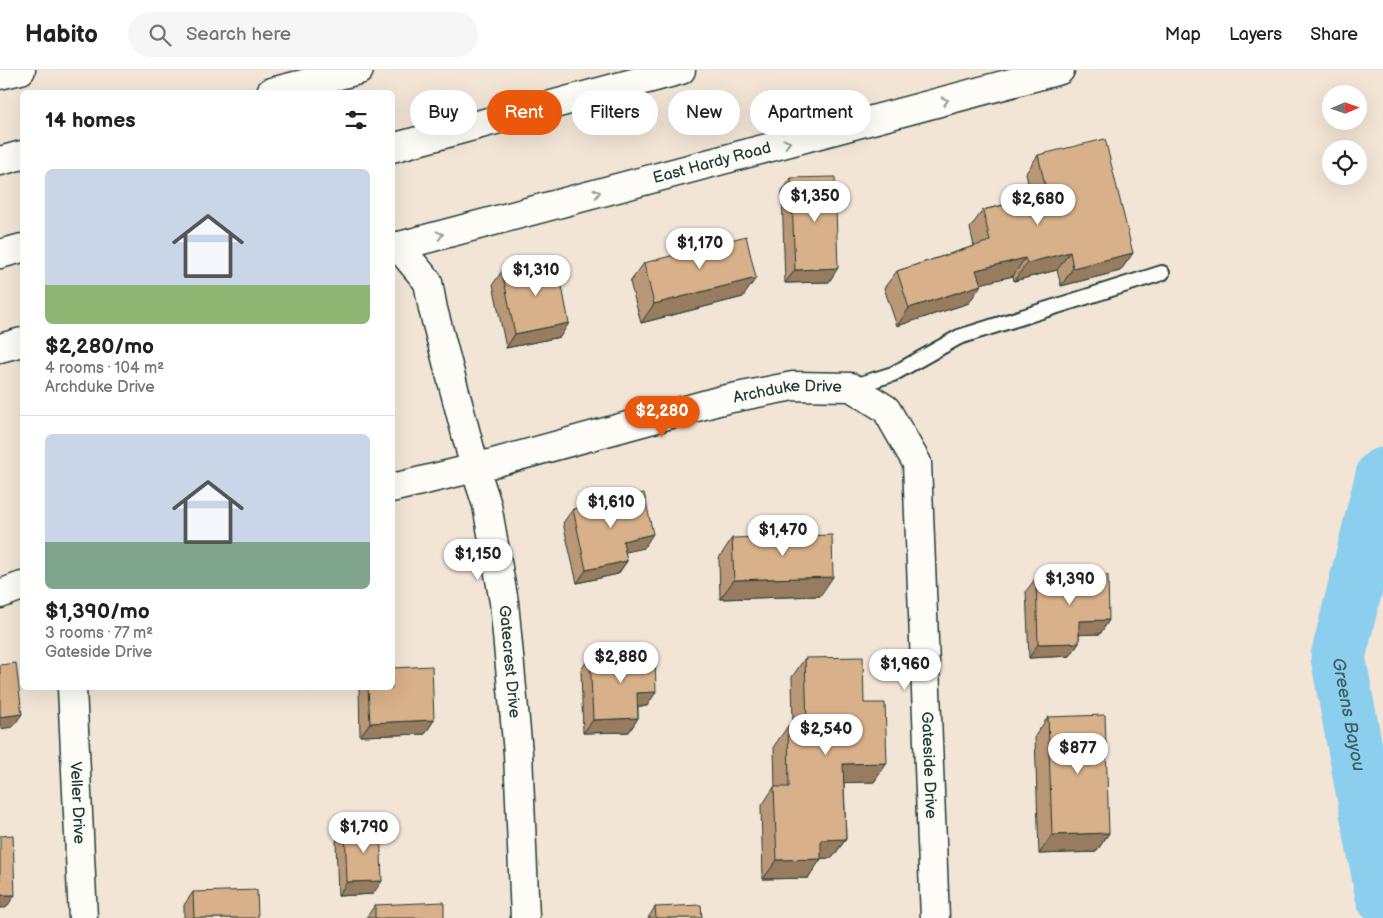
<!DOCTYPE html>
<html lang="en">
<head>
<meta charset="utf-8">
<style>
	:root { --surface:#fff; --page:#f6f6f6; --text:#202124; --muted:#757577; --line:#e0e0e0; --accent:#ea580c }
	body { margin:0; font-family:"Balsamiq Sans",sans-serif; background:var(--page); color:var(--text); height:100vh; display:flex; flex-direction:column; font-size:19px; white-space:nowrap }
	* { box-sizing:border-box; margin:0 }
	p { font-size:16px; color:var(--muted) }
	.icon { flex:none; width:28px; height:28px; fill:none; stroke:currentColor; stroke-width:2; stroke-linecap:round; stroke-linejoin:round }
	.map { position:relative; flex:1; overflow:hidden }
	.details { position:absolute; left:20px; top:20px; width:375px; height:600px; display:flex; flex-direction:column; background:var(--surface); border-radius:8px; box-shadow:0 5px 20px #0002 }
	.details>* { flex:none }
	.hud { position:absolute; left:410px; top:20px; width:475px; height:45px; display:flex; gap:10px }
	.needle { width:32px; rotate:88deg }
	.buttons { position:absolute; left:1322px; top:15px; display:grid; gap:10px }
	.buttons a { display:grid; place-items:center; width:45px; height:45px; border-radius:50%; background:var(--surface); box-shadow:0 5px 20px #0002; font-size:25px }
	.price { position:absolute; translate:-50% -42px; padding:0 11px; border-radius:18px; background:#fff; color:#222; font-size:16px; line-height:32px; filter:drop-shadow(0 1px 2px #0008) }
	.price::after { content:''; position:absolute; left:50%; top:30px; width:15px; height:11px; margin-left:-8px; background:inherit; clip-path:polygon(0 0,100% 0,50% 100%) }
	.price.current { background:var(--accent); color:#fff }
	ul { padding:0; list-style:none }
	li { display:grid; align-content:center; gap:10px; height:265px; padding:0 25px }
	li+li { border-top:1px solid var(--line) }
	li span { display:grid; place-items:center; height:155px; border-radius:8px; color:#555 }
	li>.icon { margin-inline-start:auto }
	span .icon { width:90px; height:90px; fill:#fffc; stroke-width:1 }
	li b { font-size:21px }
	h2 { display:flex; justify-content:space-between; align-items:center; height:60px; padding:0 25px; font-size:21px }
	.chip { padding:0 18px; border-radius:22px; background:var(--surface); box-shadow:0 5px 20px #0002; font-size:18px; line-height:45px }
	.chip.current { background:var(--accent); color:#fff }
	header { display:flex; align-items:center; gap:30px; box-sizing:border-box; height:70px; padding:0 25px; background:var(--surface); border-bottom:1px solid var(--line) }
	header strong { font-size:24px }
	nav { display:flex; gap:28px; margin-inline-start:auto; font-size:18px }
	.search { width:350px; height:45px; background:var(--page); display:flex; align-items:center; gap:12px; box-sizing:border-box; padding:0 18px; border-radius:28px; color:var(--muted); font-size:19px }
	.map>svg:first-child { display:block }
</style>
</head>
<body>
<header>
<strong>Habito</strong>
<div class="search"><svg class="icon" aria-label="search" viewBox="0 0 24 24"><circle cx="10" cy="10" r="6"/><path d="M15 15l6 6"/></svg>Search here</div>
<nav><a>Map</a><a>Layers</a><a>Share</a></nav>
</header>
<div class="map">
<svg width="1383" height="848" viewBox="0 0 1383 848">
	<rect width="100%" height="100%" fill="#f2e5d6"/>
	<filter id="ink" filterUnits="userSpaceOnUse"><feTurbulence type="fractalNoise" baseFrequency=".02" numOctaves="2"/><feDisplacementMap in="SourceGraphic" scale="10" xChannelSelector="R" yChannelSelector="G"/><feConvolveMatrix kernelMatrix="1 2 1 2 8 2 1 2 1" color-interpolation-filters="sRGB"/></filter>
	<g filter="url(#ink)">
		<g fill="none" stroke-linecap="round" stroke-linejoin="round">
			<path stroke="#8cceed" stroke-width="55" id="s1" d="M 1383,405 L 1338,587 L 1383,827"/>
			<defs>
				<path id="lane" d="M 851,317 L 893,304 L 959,267 L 1162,203"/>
				<g id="street">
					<path id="s2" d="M 398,176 L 428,212 L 433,239 L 475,398 L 487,435 L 504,532 L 518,683 L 525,848"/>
					<path id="s3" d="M 392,418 L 475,398 L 722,330 L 793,316 L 851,317 L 886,339 L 917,393 L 935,848"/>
					<path d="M 0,524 L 22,516"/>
					<path id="s4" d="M 72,618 L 83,848"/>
				</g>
				<g id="secondary">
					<path d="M 0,5 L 21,0"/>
					<path id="s5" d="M 392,178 L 1060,0"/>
					<path d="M 0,278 L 22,272"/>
				</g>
				<path id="highway" d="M 271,22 L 359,0
					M 392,78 L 681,0
					M 0,91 L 22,85
					M 0,184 L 22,178"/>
			</defs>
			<use href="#lane" stroke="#1f3d34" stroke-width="18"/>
			<use href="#street" stroke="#1f3d34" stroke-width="31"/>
			<use href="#secondary" stroke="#1f3d34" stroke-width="31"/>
			<use href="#highway" stroke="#1f3d34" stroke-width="31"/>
			<use href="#lane" stroke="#fdfcf7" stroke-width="14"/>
			<use href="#street" stroke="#fdfcf7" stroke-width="28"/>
			<use href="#secondary" stroke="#fdfcf7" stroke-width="28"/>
			<use href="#highway" stroke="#fdfcf7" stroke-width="28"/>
		</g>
		<path fill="#ba9776" stroke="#1f3d34" d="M 1038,85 L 1133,183 L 1120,201 L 1061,216 L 1057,200 L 1014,211 L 1013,206 L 981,213 L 969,233 L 897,256 L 884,218 L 897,201 L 974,176 L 970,158 L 983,140 L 1003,135 L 1011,124 L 1029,119 L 1026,103 Z
			M 791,108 L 829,212 L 785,213 L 782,122 Z
			M 644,193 L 743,227 L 641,253 L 630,212 Z
			M 502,201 L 560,267 L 506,278 L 493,214 Z
			M 573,439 L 644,478 L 625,482 L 627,491 L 618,504 L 577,513 L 563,453 Z
			M 732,468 L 820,526 L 720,529 L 719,488 Z
			M 1036,508 L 1109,550 L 1100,564 L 1079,564 L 1079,573 L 1070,586 L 1029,588 L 1026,521 Z
			M 590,586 L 647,636 L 638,636 L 638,648 L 629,662 L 583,663 L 581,600 Z
			M 805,588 L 864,633 L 887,693 L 874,712 L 844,712 L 846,769 L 832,788 L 821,788 L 808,808 L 763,809 L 761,737 L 774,717 L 775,717 L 774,676 L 788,656 L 793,656 L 792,607 Z
			M 359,618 L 392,618 L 434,650 L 425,664 L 360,666 Z
			M 1048,647 L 1109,763 L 1096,782 L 1039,784 L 1035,666 Z
			M 345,757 L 373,824 L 338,826 L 336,771 Z
			M 193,822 L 258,848 L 184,848 L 184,835 Z
			M 375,835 L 444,848 L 366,848 Z
			M 655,837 L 702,848 L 648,848 Z"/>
		<path fill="#977b60" stroke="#1f3d34" d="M 1070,182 L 1057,200 L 1014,211 L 1027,193 Z
			M 1133,183 L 1120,201 L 1061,216 L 1073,198 Z
			M 1025,188 L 1013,206 L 964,218 L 976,200 Z
			M 838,198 L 829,212 L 785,213 L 795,200 Z
			M 756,208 L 743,227 L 641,253 L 654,234 Z
			M 981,215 L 969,233 L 897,256 L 909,238 Z
			M 569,253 L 560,267 L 506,278 L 515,264 Z
			M 653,464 L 644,478 L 613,485 L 623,471 Z
			M 627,491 L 618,504 L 577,513 L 586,500 Z
			M 833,507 L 820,526 L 720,529 L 734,510 Z
			M 1109,550 L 1100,564 L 1069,565 L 1079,551 Z
			M 1079,573 L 1070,586 L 1029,588 L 1038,574 Z
			M 312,618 L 339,618 L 309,621 Z
			M 656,622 L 647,636 L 628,636 L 637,623 Z
			M 22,644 L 13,657 L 0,659 L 0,647 Z
			M 638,648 L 629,662 L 583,663 L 593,650 Z
			M 434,650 L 425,664 L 360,666 L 370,653 Z
			M 887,693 L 874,712 L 830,713 L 843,694 Z
			M 1109,763 L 1096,782 L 1039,784 L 1052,765 Z
			M 846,769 L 832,788 L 807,789 L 821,770 Z
			M 821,789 L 808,808 L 763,809 L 777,790 Z
			M 382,811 L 373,824 L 338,826 L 347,812 Z
			M 0,825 L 15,825 L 6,838 L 0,838 Z"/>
		<path fill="#d8b089" stroke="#1f3d34" d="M 1105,69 L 1133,183 L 1073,198 L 1070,182 L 1027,193 L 1025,188 L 976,200 L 981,215 L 909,238 L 897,201 L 990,171 L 983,140 L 1013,133 L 1011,124 L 1045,115 L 1038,85 Z
			M 835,107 L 838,198 L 795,200 L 791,108 Z
			M 746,166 L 756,208 L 654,234 L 644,193 Z
			M 557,190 L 569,253 L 515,264 L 502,201 Z
			M 644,423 L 653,464 L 623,471 L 627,491 L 586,500 L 573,439 Z
			M 832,465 L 833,507 L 734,510 L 732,468 Z
			M 1108,505 L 1109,550 L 1079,551 L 1079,573 L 1038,574 L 1036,508 Z
			M 655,584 L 656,622 L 637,623 L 638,648 L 593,650 L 590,586 Z
			M 863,587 L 864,633 L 885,633 L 887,693 L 843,694 L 846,769 L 821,770 L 821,789 L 777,790 L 774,717 L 789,717 L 788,656 L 807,656 L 805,588 Z
			M 16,593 L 22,644 L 0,647 L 0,595 Z
			M 432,596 L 434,650 L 370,653 L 368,618 L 392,618 L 392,598 Z
			M 1105,645 L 1109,763 L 1052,765 L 1048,647 Z
			M 380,756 L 382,811 L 347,812 L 345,757 Z
			M 13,765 L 15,825 L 0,825 L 0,766 Z
			M 257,820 L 258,848 L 194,848 L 193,822 Z
			M 444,832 L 444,848 L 375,848 L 375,835 Z
			M 701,835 L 702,848 L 656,848 L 655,837 Z"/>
		<defs><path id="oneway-chevron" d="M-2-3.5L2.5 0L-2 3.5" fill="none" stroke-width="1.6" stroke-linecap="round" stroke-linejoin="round" transform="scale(1.25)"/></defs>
		<g stroke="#8e9c96">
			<use href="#oneway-chevron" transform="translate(945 31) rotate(-15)"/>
			<use href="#oneway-chevron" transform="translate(787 73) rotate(-15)"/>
			<use href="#oneway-chevron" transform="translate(597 123) rotate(-15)"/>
			<use href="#oneway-chevron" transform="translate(440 165) rotate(-15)"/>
		</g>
	</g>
	<g text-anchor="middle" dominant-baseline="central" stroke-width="4" stroke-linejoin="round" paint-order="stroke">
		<g font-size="16" fill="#1f3d34" stroke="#fdfcf7">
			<text stroke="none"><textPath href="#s5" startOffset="331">East Hardy Road</textPath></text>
			<text stroke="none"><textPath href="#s3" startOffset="408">Archduke Drive</textPath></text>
			<text stroke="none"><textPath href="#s2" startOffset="436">Gatecrest Drive</textPath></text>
			<text stroke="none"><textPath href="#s3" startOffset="878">Gateside Drive</textPath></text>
			<text stroke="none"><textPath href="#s4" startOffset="115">Veller Drive</textPath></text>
		</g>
		<g font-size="18" font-style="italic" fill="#3a6162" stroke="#fdfcf7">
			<text stroke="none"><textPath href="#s1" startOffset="246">Greens Bayou</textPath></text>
		</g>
	</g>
</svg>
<div class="buttons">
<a><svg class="needle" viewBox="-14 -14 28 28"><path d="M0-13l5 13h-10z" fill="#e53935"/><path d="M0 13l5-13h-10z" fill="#757577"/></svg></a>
<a><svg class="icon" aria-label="locate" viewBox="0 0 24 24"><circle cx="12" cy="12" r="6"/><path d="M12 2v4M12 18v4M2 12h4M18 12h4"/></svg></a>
</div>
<b class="price" style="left:815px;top:153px">$1,350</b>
<b class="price" style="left:1038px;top:156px">$2,680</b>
<b class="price" style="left:700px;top:200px">$1,170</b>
<b class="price" style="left:536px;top:227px">$1,310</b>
<b class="price current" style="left:662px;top:368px">$2,280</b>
<b class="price" style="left:611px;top:459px">$1,610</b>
<b class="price" style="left:783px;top:487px">$1,470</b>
<b class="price" style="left:478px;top:511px">$1,150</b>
<b class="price" style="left:1070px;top:536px">$1,390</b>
<b class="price" style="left:621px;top:614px">$2,880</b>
<b class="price" style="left:905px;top:621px">$1,960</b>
<b class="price" style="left:826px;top:686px">$2,540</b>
<b class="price" style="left:1078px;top:705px">$877</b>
<b class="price" style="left:364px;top:784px">$1,790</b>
<div class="hud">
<a class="chip">Buy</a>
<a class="chip current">Rent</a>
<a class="chip">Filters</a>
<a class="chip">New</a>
<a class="chip">Apartment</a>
</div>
<section class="details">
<h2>14 homes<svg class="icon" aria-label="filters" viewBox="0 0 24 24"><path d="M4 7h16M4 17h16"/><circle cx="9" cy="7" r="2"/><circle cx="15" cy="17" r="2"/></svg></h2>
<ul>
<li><span style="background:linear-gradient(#c9d6e8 75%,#8fb573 0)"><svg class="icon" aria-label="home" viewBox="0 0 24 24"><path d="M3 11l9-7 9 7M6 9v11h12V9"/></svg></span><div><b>$2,280/mo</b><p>4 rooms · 104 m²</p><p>Archduke Drive</p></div></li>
<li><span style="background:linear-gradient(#c9d6e8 70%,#7fa58c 0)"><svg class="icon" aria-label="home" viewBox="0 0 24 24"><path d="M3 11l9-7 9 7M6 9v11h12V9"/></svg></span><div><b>$1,390/mo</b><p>3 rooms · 77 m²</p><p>Gateside Drive</p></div></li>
</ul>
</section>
</div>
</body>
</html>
